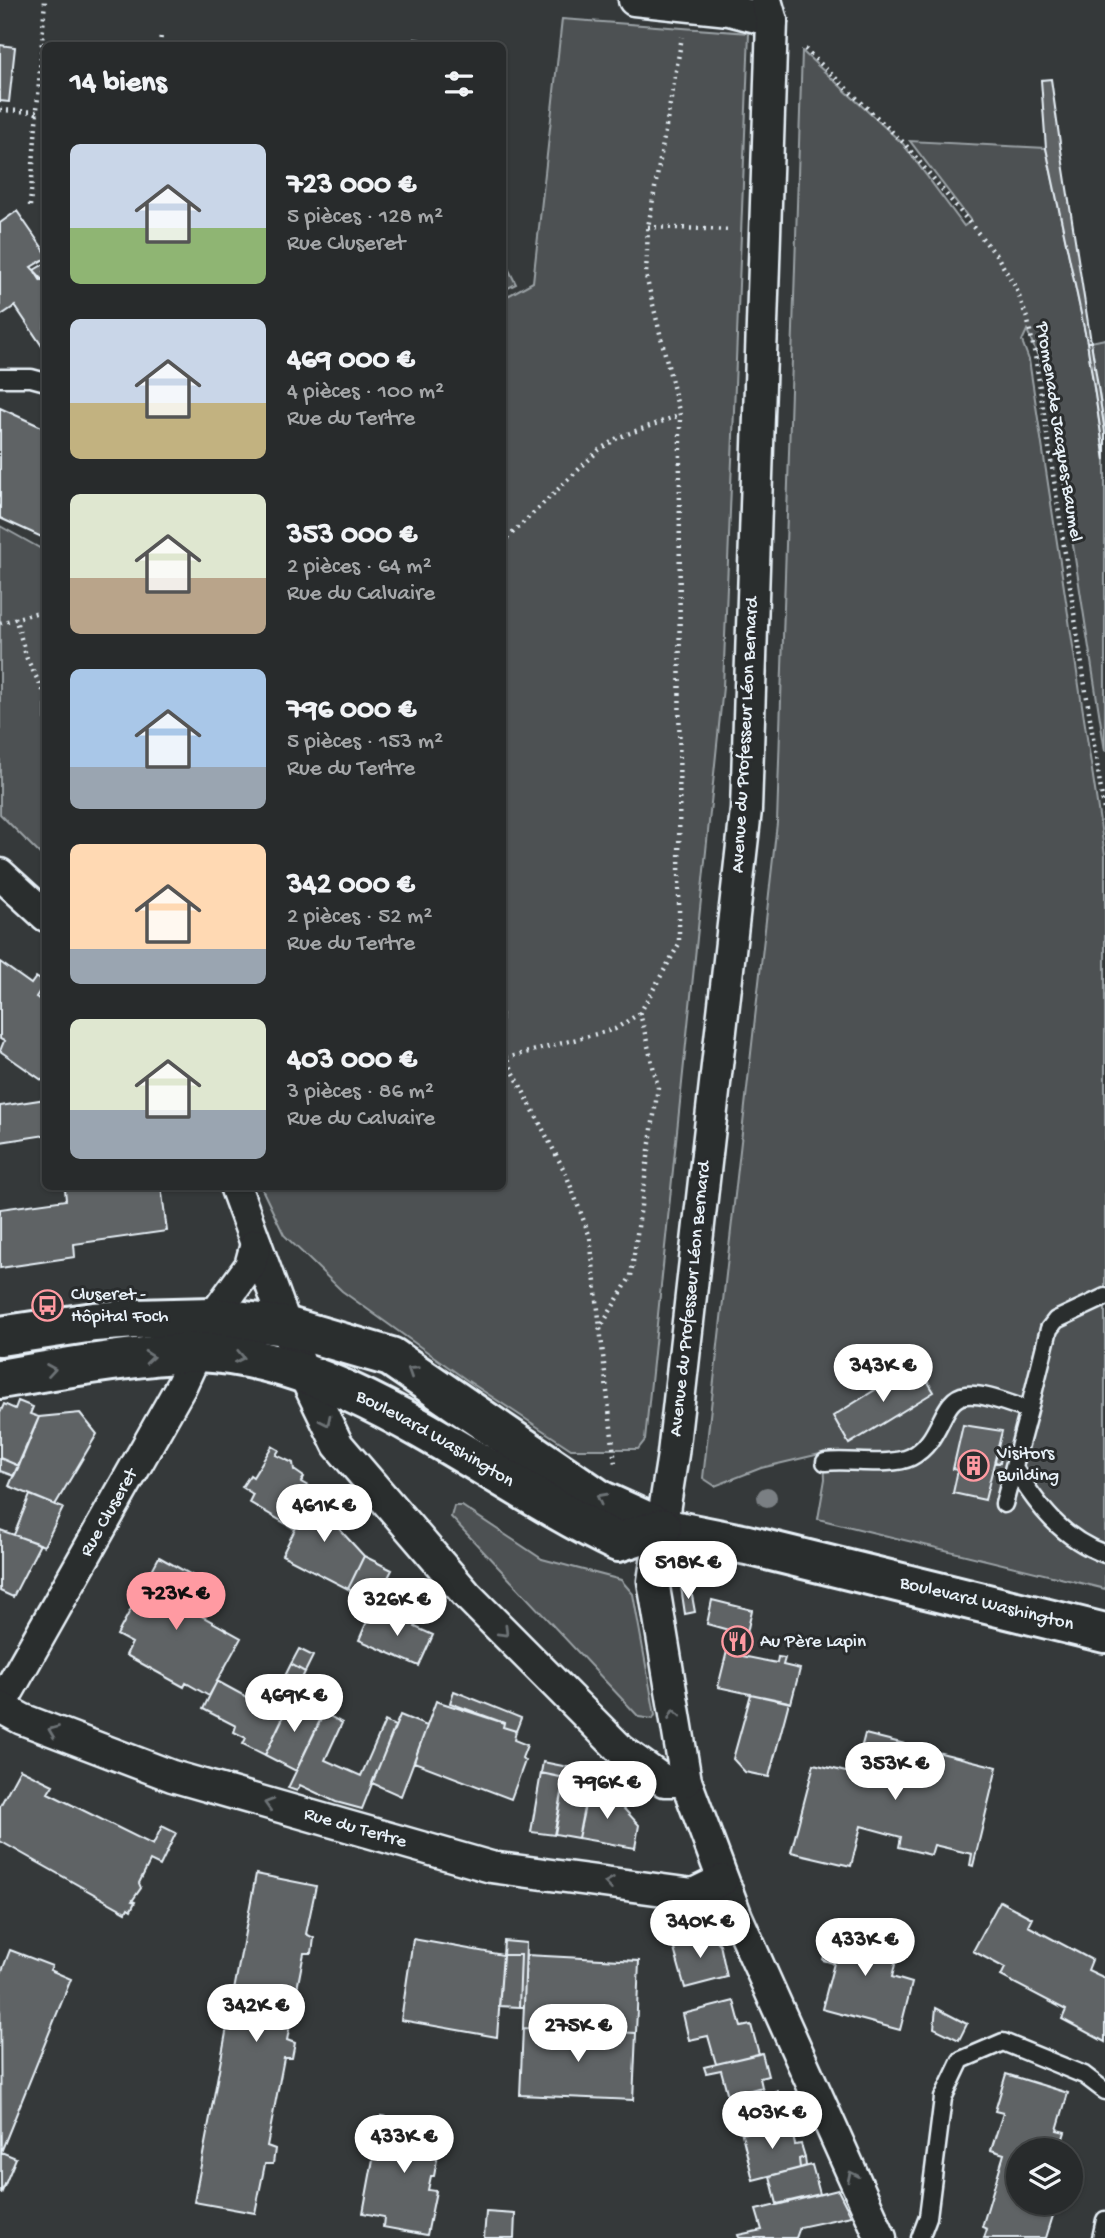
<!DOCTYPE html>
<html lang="fr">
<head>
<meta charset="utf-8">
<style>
	:root { --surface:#282b2c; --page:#343738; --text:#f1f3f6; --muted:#a5a7a9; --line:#444748; --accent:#ff9aa2 }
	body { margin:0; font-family:"Gochi Hand",sans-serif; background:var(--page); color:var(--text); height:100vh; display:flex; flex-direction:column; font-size:26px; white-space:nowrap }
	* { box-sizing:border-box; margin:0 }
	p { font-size:23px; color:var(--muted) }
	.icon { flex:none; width:38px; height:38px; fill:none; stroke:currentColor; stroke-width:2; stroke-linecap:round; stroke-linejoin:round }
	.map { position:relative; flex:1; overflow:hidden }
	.side { position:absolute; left:42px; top:42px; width:464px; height:1148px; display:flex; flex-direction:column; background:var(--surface); border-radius:10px; box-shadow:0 2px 5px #0004,0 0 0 2px var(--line) }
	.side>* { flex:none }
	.tools { position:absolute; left:1006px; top:2138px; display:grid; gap:14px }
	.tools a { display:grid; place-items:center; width:77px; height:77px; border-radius:50%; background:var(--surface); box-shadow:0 2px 5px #0004,0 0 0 2px var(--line); font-size:35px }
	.price { position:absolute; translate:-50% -60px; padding:0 16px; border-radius:24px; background:#fff; color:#222; font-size:23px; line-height:46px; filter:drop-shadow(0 2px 4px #0008) }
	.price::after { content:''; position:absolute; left:50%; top:42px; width:21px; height:16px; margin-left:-10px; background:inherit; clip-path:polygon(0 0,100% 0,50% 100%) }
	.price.selected { background:var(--accent); color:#111 }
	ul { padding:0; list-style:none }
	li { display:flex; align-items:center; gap:21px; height:175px; padding:0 28px }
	li span { display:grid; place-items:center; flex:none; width:196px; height:140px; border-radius:10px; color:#555 }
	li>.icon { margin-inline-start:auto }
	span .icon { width:84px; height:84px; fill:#fffc; stroke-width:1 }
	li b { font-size:30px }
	h2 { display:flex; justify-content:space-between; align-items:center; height:84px; padding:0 28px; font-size:30px }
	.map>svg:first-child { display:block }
</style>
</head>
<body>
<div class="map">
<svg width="1105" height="2238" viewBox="0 0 1105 2238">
	<rect width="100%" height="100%" fill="#35393a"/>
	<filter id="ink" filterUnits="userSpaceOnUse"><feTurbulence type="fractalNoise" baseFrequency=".0143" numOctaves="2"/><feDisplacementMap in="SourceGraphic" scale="14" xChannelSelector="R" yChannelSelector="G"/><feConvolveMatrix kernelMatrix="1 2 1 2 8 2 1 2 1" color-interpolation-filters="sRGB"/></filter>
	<g filter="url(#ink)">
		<path fill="#4d5152" stroke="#9aa1a5" stroke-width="2" d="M 562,19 L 749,33 L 723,687 L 645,1440 L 638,1449 L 571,1449 L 468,1381 L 342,1291 L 284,1235 L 261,1187 L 502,1186 L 502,299 L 533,282 Z
			M 802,51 L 903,144 L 964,226 L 971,221 L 910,141 L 1046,148 L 1087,342 L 1105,460 L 1105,751 L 1047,378 L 1027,330 L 1022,341 L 1029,360 L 1105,855 L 1105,1589 L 818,1519 L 825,1479 L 824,1453 L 761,1468 L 715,1486 L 703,1478 L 777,823 Z
			M 502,256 L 516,284 L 502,291 Z
			M 1105,339 L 1105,432 L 1091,342 Z
			M 0,526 L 45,551 L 45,859 L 0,814 Z
			M 454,1506 L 462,1506 L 542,1559 L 621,1580 L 633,1594 L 655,1715 L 653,1719 L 639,1717 L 451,1517 Z"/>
		<path fill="#5f6365" stroke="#e8f1f8" stroke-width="2" d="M 415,39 L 428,41 L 427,46 L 414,46 Z
			M 0,45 L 15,47 L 9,102 L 0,101 Z
			M 1051,79 L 1061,150 L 1091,342 L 1087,342 L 1046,148 L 1041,80 Z
			M 17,211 L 46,253 L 46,258 L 31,267 L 46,283 L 44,349 L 15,306 L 0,316 L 0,223 Z
			M 46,263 L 46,279 L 41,281 L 34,270 Z
			M 1087,342 L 1091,342 L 1105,432 L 1105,460 Z
			M 0,408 L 46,429 L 46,539 L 0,518 Z
			M 0,962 L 31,984 L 36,977 L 45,983 L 36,997 L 46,1004 L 46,1083 L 0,1051 L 4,1041 L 0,1039 Z
			M 46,1099 L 46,1135 L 0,1142 L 0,1106 Z
			M 80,1186 L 161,1186 L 167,1231 L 74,1244 L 75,1257 L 0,1268 L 0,1209 L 66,1200 L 65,1189 Z
			M 917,1364 L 934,1392 L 849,1444 L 833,1416 Z
			M 18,1401 L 33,1407 L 30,1414 L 39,1417 L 19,1466 L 0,1458 L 0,1413 L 4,1404 L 15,1409 Z
			M 80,1413 L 97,1434 L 55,1505 L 9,1486 L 39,1417 Z
			M 963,1425 L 1002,1431 L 985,1500 L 953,1493 L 958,1470 L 953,1469 Z
			M 272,1446 L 279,1450 L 276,1455 L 293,1463 L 294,1470 L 304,1477 L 301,1482 L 315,1490 L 295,1529 L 249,1502 L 253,1494 L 242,1487 L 250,1475 L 253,1477 Z
			M 998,1449 L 1002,1450 L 1000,1463 L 995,1462 Z
			M 0,1458 L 19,1466 L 14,1476 L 0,1471 Z
			M 315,1490 L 337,1503 L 329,1518 L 364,1556 L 348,1589 L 282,1555 Z
			M 30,1495 L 63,1508 L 44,1546 L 14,1535 Z
			M 0,1530 L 40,1544 L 13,1597 L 0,1591 Z
			M 364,1556 L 392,1570 L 375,1603 L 348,1589 Z
			M 159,1557 L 197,1578 L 182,1605 L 241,1638 L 209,1696 L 186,1683 L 184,1687 L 126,1655 L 132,1643 L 117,1635 Z
			M 681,1587 L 691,1590 L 695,1612 L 685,1614 Z
			M 712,1600 L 752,1610 L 742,1656 L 777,1663 L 778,1657 L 785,1658 L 783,1665 L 800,1669 L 791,1703 L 718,1687 L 732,1631 L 707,1624 Z
			M 371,1612 L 399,1624 L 403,1614 L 417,1620 L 415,1627 L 433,1635 L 419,1666 L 359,1640 Z
			M 299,1649 L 313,1656 L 305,1672 L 291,1664 Z
			M 291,1664 L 305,1672 L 291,1702 L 276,1694 Z
			M 217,1681 L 283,1717 L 265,1755 L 243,1744 L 246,1738 L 234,1732 L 236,1726 L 203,1709 Z
			M 454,1691 L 521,1718 L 516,1731 L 503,1727 L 504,1723 L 450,1703 Z
			M 751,1694 L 789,1702 L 769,1777 L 745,1772 L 733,1759 Z
			M 294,1695 L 309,1702 L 307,1707 L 323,1714 L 296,1771 L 265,1755 Z
			M 436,1701 L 504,1723 L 503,1727 L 516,1731 L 514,1740 L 527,1745 L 522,1758 L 525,1761 L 511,1799 L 414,1762 Z
			M 324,1713 L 342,1723 L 325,1760 L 361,1776 L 385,1721 L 395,1726 L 362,1809 L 336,1802 L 300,1785 L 297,1791 L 288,1788 Z
			M 400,1715 L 427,1726 L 401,1796 L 372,1783 Z
			M 865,1734 L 997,1767 L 973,1866 L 970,1865 L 972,1854 L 934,1845 L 931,1855 L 899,1847 L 901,1837 L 861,1826 L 851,1866 L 791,1852 L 814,1764 L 854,1774 Z
			M 543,1762 L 568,1767 L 565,1778 L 541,1773 Z
			M 20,1769 L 53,1785 L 48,1793 L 153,1845 L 162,1826 L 176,1833 L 160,1866 L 150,1861 L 139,1883 L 141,1888 L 132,1901 L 135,1902 L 131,1910 L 128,1908 L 126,1912 L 0,1841 L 0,1806 Z
			M 541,1773 L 565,1778 L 554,1835 L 531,1832 Z
			M 565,1778 L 590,1783 L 578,1838 L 555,1834 Z
			M 603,1786 L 639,1825 L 635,1848 L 578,1838 L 588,1788 L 600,1790 Z
			M 256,1874 L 316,1886 L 306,1934 L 314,1938 L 312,1953 L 304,1953 L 287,2040 L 295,2043 L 292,2058 L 284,2058 L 267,2146 L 275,2149 L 273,2164 L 265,2164 L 255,2213 L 194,2202 Z
			M 1000,1901 L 1032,1918 L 1028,1926 L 1092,1960 L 1088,1970 L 1105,1978 L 1105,2042 L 1062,2019 L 1066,2010 L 1001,1976 L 1005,1968 L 973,1951 Z
			M 832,1924 L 900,1943 L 892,1977 L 912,1983 L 900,2030 L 822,2009 L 834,1963 L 823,1960 Z
			M 709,1932 L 720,1944 L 727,1977 L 685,1988 L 672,1942 Z
			M 413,1939 L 503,1955 L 497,2037 L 401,2020 Z
			M 504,1941 L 526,1943 L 524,2007 L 519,2007 L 521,1955 L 503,1955 Z
			M 10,1950 L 52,1966 L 50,1970 L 71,1979 L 1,2152 L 16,2158 L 1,2194 L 0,1976 Z
			M 503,1955 L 521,1955 L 519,2007 L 499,2006 Z
			M 526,1955 L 639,1961 L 636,2033 L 523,2028 Z
			M 734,2001 L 741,2027 L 751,2025 L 759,2054 L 716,2064 L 708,2036 L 689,2040 L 683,2014 Z
			M 936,2008 L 967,2024 L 959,2040 L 934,2028 Z
			M 523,2028 L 636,2033 L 633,2100 L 520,2095 Z
			M 762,2053 L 768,2076 L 760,2078 L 762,2087 L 728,2096 L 721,2070 L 706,2073 L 704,2067 Z
			M 1006,2074 L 1068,2093 L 1057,2130 L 1065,2132 L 1059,2151 L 1018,2151 L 1018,2203 L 1057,2203 L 1046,2238 L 984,2238 L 987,2229 L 982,2227 L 1004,2154 L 991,2150 L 1003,2113 L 995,2111 Z
			M 762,2087 L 764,2095 L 777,2091 L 785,2123 L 742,2134 L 732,2095 Z
			M 381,2116 L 443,2127 L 434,2176 L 431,2176 L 428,2190 L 436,2191 L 427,2235 L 383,2227 L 384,2217 L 363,2213 Z
			M 790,2122 L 795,2145 L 801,2144 L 805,2157 L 799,2159 L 800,2168 L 753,2180 L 742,2134 Z
			M 805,2157 L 806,2166 L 800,2168 L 799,2159 Z
			M 812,2165 L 820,2194 L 777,2204 L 770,2176 Z
			M 838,2190 L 851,2216 L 800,2227 L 796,2238 L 739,2238 L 738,2235 L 762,2230 L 756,2210 Z
			M 486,2212 L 515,2214 L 514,2238 L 484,2238 Z"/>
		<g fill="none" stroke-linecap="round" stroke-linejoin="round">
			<defs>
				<path id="service" d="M 0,378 L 31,378 L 46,382
					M 825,1462 C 849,1459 891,1467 911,1457 C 943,1441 940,1398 966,1395 C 985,1393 1011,1405 1029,1410 L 1049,1329 L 1056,1320 L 1105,1297
					M 1014,1468 C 1037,1505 1062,1539 1105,1554
					M 1004,1504 L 1029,1410
					M 920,2238 L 928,2217 L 943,2098 L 961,2060 L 1003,2042 L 1084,2075 L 1105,2091
					M 1101,2238 L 1105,2220"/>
				<g id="minor">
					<path d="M 634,0 L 729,10 L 772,21"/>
					<path d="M 766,0 L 772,21 L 746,810 L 673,1454 L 653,1581 L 686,1781 L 737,1917 L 881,2238"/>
					<path d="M 0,874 L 46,916"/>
					<path d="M 235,1186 L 304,1375 L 338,1445 L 466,1594 L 621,1750 L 664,1781 L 686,1781"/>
					<path id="s1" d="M 0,1706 L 181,1386 L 213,1317 L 250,1266 L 256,1244"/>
					<path id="s2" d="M 0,1707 L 22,1719 L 172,1776 L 491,1867 L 693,1894 L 722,1880"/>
				</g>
				<g id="tertiary">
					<path id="s3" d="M 0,1336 L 94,1322 L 135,1319 L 213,1317 L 285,1326 L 391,1357 L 600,1500 L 662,1528 L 747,1545 L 1105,1633"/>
					<path id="s4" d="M 0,1379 C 51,1370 101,1361 153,1356 C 168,1355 185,1352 200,1352 C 350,1359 486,1479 618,1542 L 662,1528"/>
				</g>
			</defs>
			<use href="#service" stroke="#e8f1f8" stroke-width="21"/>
			<use href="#minor" stroke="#e8f1f8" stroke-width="35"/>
			<use href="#tertiary" stroke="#e8f1f8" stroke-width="44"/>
			<path stroke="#e8f1f8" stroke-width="4.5" stroke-dasharray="2 5" stroke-linecap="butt" d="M 42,44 L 64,46
				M 160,46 L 161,34
				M 805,49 L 904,143 L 997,256 L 1016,288 L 1028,321 L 1035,355 L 1105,817
				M 0,110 L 37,112
				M 30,206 L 45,0
				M 648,227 L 731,230
				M 38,277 L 46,272
				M 502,543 L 599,450 L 619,437 L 680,415
				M 15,617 L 27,659 L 46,696
				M 0,623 L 46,610
				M 502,1058 L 506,1058 L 566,1174 L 590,1237 L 615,1464
				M 506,1058 L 615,1029 L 640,1013
				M 599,1330 L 631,1276 L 658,1087 L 640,1013 L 679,944 L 680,415 L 646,276 L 648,227 L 682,37"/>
			<use href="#service" stroke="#2a2d2e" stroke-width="16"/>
			<use href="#minor" stroke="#2a2d2e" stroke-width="30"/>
			<use href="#tertiary" stroke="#2a2d2e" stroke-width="38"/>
		</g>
		<circle fill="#7a7f83" cx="767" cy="1497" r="10"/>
		<defs><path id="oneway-chevron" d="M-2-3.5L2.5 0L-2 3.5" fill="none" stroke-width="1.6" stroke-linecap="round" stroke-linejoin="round" transform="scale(1.75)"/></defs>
		<g stroke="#6c7275">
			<use href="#oneway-chevron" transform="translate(149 1357) rotate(-5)"/>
			<use href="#oneway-chevron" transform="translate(240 1357) rotate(11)"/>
			<use href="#oneway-chevron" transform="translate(51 1370) rotate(-9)"/>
			<use href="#oneway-chevron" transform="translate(412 1371) rotate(-147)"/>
			<use href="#oneway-chevron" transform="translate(326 1421) rotate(64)"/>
			<use href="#oneway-chevron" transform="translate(601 1498) rotate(-152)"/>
			<use href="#oneway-chevron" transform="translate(504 1632) rotate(45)"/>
			<use href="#oneway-chevron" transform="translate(674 1714) rotate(-100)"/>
			<use href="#oneway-chevron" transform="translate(53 1731) rotate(-159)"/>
			<use href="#oneway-chevron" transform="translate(269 1804) rotate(-164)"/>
			<use href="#oneway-chevron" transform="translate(609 1883) rotate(-172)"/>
			<use href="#oneway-chevron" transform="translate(852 2176) rotate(-115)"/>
		</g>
	</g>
	<defs>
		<symbol id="bus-ring" viewBox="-11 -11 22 22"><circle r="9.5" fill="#2a2d2e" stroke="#ff9aa2" stroke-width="1.5"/><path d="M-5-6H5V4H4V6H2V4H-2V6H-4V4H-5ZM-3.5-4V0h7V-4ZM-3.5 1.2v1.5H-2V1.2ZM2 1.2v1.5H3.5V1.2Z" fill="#ff9aa2"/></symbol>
		<symbol id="building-ring" viewBox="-11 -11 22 22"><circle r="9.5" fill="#2a2d2e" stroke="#ff9aa2" stroke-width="1.5"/><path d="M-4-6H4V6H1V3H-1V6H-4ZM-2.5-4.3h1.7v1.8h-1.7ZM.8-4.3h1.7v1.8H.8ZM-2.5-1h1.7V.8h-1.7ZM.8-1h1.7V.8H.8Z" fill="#ff9aa2"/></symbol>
		<symbol id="restaurant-ring" viewBox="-11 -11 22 22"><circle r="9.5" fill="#2a2d2e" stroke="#ff9aa2" stroke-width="1.5"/><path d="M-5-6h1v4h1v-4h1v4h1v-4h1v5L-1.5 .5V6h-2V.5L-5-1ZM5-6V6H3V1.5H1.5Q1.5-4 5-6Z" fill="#ff9aa2"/></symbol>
	</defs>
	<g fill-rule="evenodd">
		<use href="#bus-ring" x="30" y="1288" width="35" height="35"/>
		<use href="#building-ring" x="956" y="1448" width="35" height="35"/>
		<use href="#restaurant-ring" x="720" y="1624" width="35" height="35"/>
	</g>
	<g text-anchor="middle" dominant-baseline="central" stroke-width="6" stroke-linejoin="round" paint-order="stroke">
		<g font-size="19" fill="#e8f1f8" stroke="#2a2d2e">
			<text transform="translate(1058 432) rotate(81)">Promenade Jacques-Baumel</text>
			<text transform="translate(746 735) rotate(-87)">Avenue du Professeur Léon Bernard</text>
			<text transform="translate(691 1299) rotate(-84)">Avenue du Professeur Léon Bernard</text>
			<text stroke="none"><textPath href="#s4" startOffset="455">Boulevard Washington</textPath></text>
			<text stroke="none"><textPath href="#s1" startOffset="222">Rue Cluseret</textPath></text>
			<text stroke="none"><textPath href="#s3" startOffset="1052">Boulevard Washington</textPath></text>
			<text stroke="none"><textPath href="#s2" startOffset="376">Rue du Tertre</textPath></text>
		</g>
		<g font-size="19" fill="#e8f1f8" stroke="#2a2d2e" text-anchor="start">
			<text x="71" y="1295">Cluseret -<tspan x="71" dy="22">Hôpital Foch</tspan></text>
			<text x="997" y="1454">Visitors<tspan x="997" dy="22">Building</tspan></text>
			<text x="760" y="1642">Au Père Lapin</text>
		</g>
	</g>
</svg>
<div class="tools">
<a><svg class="icon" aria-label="layers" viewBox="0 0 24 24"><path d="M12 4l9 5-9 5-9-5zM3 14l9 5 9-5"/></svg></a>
</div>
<b class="price" style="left:883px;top:1404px">343K €</b>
<b class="price" style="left:324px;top:1544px">461K €</b>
<b class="price" style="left:688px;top:1601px">518K €</b>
<b class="price selected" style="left:176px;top:1632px">723K €</b>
<b class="price" style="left:397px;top:1638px">326K €</b>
<b class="price" style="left:294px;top:1734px">469K €</b>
<b class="price" style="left:895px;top:1802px">353K €</b>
<b class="price" style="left:607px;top:1821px">796K €</b>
<b class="price" style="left:700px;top:1960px">340K €</b>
<b class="price" style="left:865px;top:1978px">433K €</b>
<b class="price" style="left:256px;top:2044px">342K €</b>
<b class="price" style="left:578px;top:2064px">275K €</b>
<b class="price" style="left:772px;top:2151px">403K €</b>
<b class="price" style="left:404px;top:2175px">433K €</b>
<section class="side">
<h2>14 biens<svg class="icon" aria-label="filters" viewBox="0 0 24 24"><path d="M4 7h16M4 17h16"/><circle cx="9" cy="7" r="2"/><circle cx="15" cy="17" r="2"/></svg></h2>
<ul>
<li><span style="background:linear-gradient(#c9d6e8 60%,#8fb573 0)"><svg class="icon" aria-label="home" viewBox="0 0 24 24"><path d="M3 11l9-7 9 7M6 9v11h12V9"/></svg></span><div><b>723 000 €</b><p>5 pièces · 128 m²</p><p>Rue Cluseret</p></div></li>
<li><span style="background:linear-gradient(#c9d6e8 60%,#c2b280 0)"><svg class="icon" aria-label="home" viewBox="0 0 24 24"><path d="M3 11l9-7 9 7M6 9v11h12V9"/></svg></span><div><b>469 000 €</b><p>4 pièces · 100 m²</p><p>Rue du Tertre</p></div></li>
<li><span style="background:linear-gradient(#dfe7d0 60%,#b9a48a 0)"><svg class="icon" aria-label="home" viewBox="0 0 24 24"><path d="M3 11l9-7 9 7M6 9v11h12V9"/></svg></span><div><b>353 000 €</b><p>2 pièces · 64 m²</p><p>Rue du Calvaire</p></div></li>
<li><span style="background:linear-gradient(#a9c7e8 70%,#9aa5b1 0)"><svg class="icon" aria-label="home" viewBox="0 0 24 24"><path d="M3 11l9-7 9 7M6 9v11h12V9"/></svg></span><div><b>796 000 €</b><p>5 pièces · 153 m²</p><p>Rue du Tertre</p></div></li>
<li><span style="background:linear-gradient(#ffd9b3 75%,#9aa5b1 0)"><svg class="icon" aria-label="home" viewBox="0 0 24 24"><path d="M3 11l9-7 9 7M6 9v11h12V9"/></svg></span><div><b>342 000 €</b><p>2 pièces · 52 m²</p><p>Rue du Tertre</p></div></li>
<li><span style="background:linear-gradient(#dfe7d0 65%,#9aa5b1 0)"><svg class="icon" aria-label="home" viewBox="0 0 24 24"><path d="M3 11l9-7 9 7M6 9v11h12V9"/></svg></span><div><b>403 000 €</b><p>3 pièces · 86 m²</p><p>Rue du Calvaire</p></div></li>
</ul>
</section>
</div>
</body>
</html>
